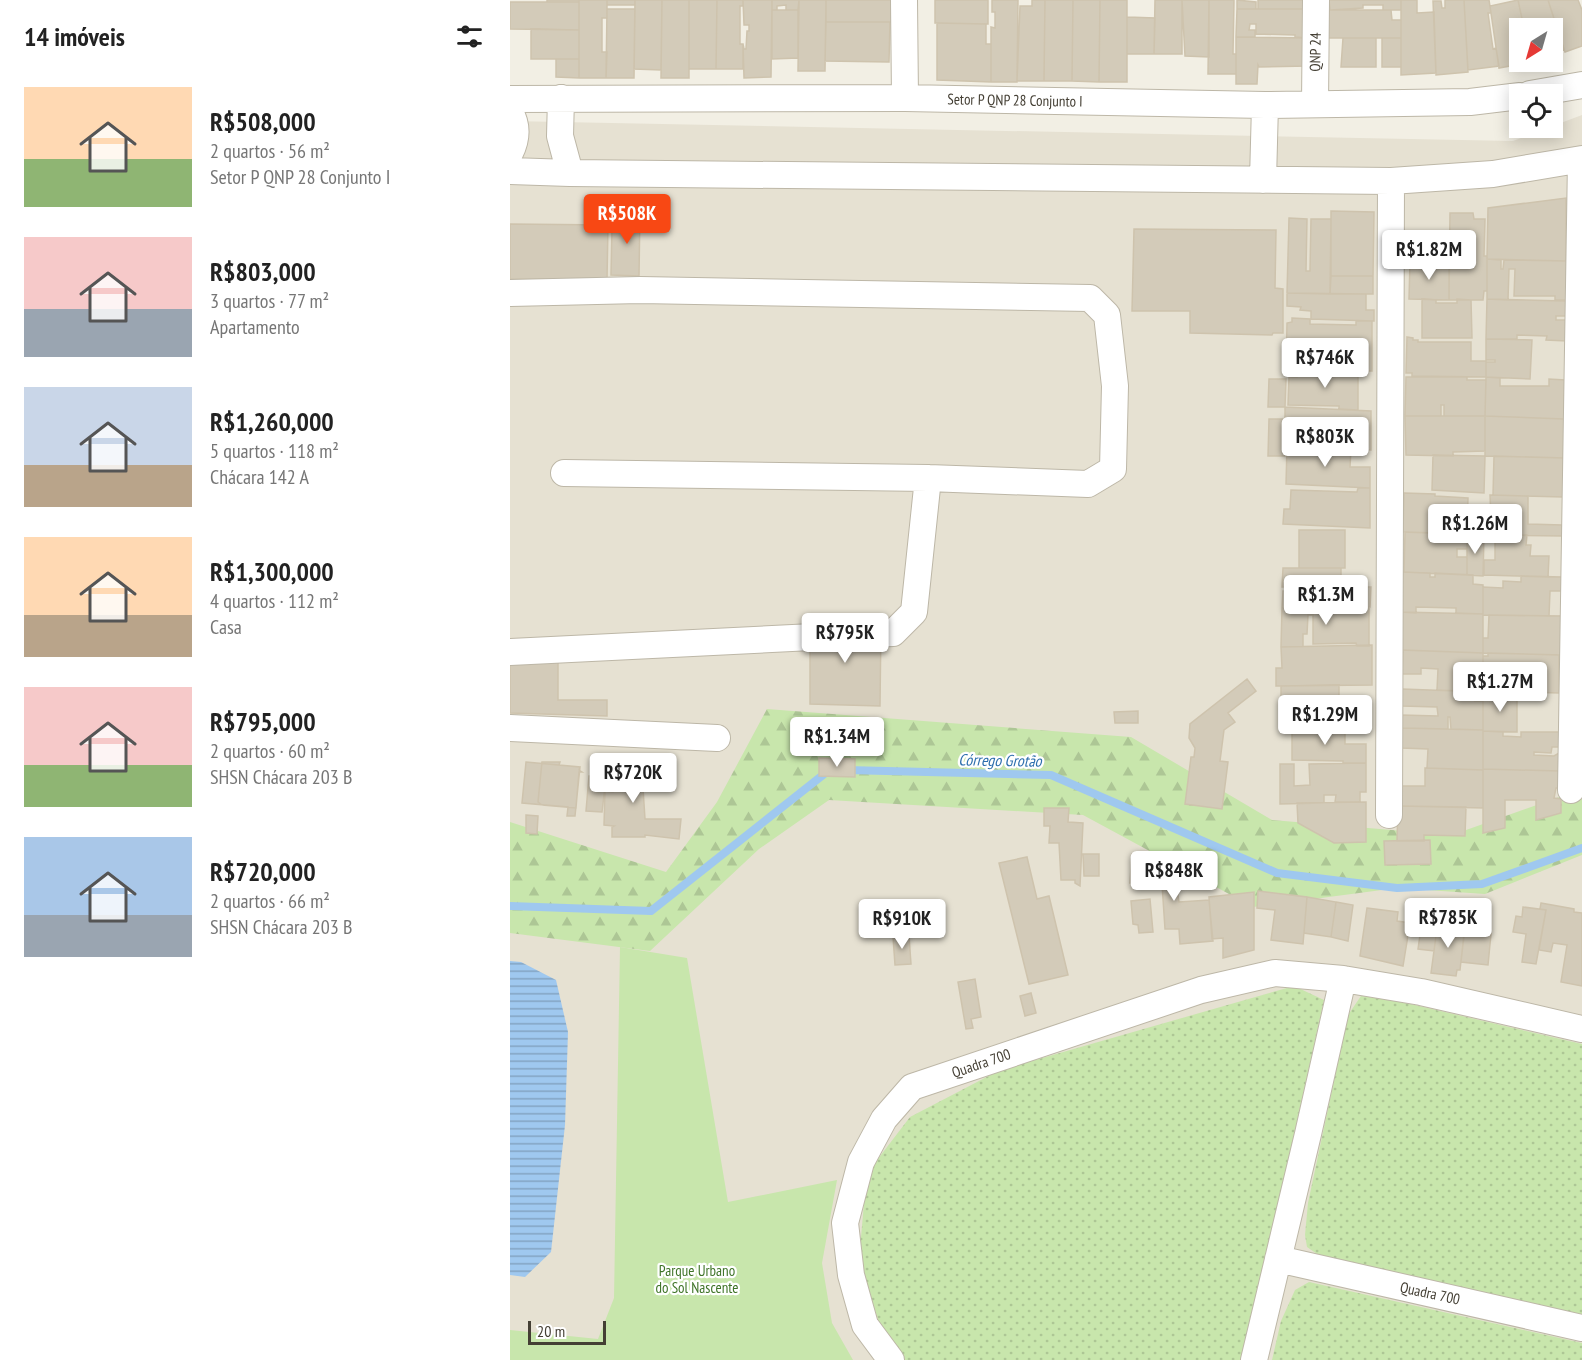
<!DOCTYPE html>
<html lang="pt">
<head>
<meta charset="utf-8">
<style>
	:root { --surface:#fff; --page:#f2f2f2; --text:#222; --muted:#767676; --accent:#f84814 }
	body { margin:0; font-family:"PT Sans Narrow",sans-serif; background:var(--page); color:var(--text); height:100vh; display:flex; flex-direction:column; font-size:22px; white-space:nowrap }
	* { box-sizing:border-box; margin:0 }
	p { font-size:20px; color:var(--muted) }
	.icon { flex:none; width:33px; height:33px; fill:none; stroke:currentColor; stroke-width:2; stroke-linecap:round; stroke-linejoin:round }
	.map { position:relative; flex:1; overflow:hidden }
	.drawer { display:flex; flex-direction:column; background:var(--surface); width:510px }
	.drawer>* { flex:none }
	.needle { width:39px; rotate:217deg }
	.tools { position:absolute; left:999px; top:18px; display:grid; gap:12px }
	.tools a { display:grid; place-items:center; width:54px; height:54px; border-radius:0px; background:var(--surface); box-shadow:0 3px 15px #0003; font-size:30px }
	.scale { position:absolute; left:18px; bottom:15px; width:78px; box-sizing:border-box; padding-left:6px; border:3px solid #443f34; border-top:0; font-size:16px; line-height:21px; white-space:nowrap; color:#443f34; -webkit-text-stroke:4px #fff; paint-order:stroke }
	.price { position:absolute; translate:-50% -51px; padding:0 14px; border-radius:6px; background:#fff; color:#222; font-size:20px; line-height:39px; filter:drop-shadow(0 2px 3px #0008) }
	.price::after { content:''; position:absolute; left:50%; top:36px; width:18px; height:14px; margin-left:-9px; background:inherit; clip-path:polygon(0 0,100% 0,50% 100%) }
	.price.current { background:var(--accent); color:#fff }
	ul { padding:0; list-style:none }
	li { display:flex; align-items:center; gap:18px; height:150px; padding:0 24px }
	li span { display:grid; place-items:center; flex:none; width:168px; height:120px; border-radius:0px; color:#555 }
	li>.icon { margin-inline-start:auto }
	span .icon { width:72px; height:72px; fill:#fffc; stroke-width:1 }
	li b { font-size:26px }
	h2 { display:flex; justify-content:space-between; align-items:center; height:72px; padding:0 24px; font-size:26px }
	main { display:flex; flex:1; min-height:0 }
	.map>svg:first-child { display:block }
</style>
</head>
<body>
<main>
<section class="drawer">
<h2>14 imóveis<svg class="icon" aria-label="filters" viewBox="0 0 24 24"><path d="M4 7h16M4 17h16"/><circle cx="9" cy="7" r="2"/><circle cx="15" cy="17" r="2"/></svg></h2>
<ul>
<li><span style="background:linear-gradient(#ffd9b3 60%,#8fb573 0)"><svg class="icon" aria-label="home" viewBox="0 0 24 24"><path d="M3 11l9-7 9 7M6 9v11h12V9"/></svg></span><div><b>R$508,000</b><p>2 quartos · 56 m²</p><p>Setor P QNP 28 Conjunto I</p></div></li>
<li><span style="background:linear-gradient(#f6c9c9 60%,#9aa5b1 0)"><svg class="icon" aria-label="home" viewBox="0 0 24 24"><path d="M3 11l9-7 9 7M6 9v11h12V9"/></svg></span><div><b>R$803,000</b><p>3 quartos · 77 m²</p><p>Apartamento</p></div></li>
<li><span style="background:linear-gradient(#c9d6e8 65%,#b9a48a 0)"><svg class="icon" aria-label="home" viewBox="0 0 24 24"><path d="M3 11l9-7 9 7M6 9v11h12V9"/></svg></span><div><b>R$1,260,000</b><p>5 quartos · 118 m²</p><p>Chácara 142 A</p></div></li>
<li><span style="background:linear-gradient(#ffd9b3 65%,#b9a48a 0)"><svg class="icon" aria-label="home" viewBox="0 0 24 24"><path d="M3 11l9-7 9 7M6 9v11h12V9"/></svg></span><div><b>R$1,300,000</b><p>4 quartos · 112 m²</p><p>Casa</p></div></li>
<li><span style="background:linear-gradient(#f6c9c9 65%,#8fb573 0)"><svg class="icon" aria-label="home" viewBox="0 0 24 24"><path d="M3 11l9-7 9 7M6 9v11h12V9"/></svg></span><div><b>R$795,000</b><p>2 quartos · 60 m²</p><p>SHSN Chácara 203 B</p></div></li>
<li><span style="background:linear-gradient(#a9c7e8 65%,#9aa5b1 0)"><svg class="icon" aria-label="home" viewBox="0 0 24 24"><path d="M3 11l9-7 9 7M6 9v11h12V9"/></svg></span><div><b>R$720,000</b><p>2 quartos · 66 m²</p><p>SHSN Chácara 203 B</p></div></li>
</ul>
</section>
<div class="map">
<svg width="1072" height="1360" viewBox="0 0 1072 1360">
	<defs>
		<pattern id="grass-dots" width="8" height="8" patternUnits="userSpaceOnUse" patternTransform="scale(1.5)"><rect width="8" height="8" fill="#c8e6ac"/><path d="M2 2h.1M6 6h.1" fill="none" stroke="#adc695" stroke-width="1.8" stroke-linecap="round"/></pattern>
		<pattern id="forest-firs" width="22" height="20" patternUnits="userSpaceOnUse" patternTransform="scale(1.5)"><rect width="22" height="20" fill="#c8e6ac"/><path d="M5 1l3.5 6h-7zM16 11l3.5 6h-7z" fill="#adc695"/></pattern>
		<pattern id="water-rules" width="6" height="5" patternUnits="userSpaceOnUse" patternTransform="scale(1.5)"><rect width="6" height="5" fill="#9fc8ef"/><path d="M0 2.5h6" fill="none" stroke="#83a4c2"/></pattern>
	</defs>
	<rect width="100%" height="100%" fill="#f2efe4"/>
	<path fill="#e6e1d2" d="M 1072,115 L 1072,1360 L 0,1360 L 0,121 L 1003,141 Z"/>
	<path fill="url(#grass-dots)" d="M 784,986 L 814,1000 L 734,1360 L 393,1360 L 373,1335 L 349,1260 L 354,1203 L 364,1164 L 400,1117 L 490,1070 Z
		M 851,996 L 892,1002 L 1072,1044 L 1072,1316 L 807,1254 L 797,1247 L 795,1235 L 798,1203 L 838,1015 Z
		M 799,1282 L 1072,1343 L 1072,1360 L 762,1360 L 771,1321 L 785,1290 Z"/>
	<path fill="url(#forest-firs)" d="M 257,709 L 621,737 L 762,820 L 942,835 L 1072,789 L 1072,855 L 975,894 L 887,888 L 743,907 L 573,815 L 319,800 L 249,849 L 140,951 L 0,933 L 0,822 L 156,872 L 207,802 Z"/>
	<path fill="#c8e6ac" d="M 110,947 L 177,958 L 218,1202 L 327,1180 L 312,1263 L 322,1323 L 343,1360 L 0,1360 L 0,1330 L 88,1339 L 104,1298 Z"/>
	<path fill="url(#water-rules)" d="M 0,961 L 11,962 L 46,980 L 58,1032 L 55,1125 L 41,1252 L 15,1277 L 0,1275 Z"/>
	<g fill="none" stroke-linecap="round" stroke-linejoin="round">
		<path stroke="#9fc8ef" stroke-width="8" d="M 336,770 L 541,775 L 767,873 L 887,888 L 972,884 L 1072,848
			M 0,906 L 141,911 L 318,771"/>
	</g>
	<path fill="#d3cbb9" stroke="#cec3ad" stroke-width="1.5" d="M 37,0 L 69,0 L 69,2 L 37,2 Z
		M 69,0 L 97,0 L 97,18 L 92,18 L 92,52 L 97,52 L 96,78 L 69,78 Z
		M 97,0 L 125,0 L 125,5 L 97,5 Z
		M 125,0 L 152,0 L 151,70 L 124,69 Z
		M 152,0 L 179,0 L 179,78 L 151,78 Z
		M 179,0 L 207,0 L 206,69 L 179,69 Z
		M 207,0 L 233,0 L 233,6 L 230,6 L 230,44 L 233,44 L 233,69 L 206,69 Z
		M 233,0 L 262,0 L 261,77 L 234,78 L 233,44 L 234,49 L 236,49 L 237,31 L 239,31 L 239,25 L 234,25 Z
		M 262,0 L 289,0 L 288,10 L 276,10 L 276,5 L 267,6 L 267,10 L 262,10 Z
		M 289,0 L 316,0 L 315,71 L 288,71 Z
		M 316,0 L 382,0 L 382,22 L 316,22 Z
		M 425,0 L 478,0 L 478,24 L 425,23 Z
		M 482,0 L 508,0 L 507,82 L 481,82 L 481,27 L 485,28 L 485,12 L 482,12 Z
		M 522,0 L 535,0 L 534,81 L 507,81 L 510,6 L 522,6 Z
		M 535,0 L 563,0 L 562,81 L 534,81 Z
		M 563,0 L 590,0 L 589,82 L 562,81 Z
		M 590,0 L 617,0 L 617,82 L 589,82 Z
		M 645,0 L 672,0 L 672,54 L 644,54 Z
		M 672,0 L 699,0 L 699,57 L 675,56 Z
		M 699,0 L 724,0 L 723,54 L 726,54 L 726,74 L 698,74 Z
		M 727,0 L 746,2 L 746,9 L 727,9 Z
		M 748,0 L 800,0 L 798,9 L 748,9 Z
		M 819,0 L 891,0 L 891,10 L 873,10 L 873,5 L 853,5 L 853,8 L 820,10 Z
		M 891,0 L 907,0 L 907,13 L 924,12 L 926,73 L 891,75 Z
		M 935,0 L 954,0 L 958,72 L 926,75 L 923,1 L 931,1 L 932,8 L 935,8 Z
		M 954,0 L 979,0 L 981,13 L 978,13 L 983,49 L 986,48 L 989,66 L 958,70 Z
		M 1008,0 L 1038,0 L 1054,50 L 1042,53 L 1042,28 L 1014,28 Z
		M 1008,0 L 1014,28 L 1010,28 L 1010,62 L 1021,62 L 989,68 L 980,6 Z
		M 1038,0 L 1068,0 L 1072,10 L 1072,46 L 1055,52 Z
		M 0,2 L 69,2 L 69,30 L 0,29 Z
		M 97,9 L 125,9 L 124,78 L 96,78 Z
		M 727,9 L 799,9 L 798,38 L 785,37 L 785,35 L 746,34 L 746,24 L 740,24 L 739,30 L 745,30 L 745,37 L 726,37 Z
		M 262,10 L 288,10 L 288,58 L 262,59 Z
		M 817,10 L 881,10 L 882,20 L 891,20 L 891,38 L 817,38 Z
		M 617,17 L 645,18 L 644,54 L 617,54 Z
		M 316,22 L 380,22 L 379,62 L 315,61 Z
		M 427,23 L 476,24 L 476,44 L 481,44 L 481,82 L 427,80 Z
		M 21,29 L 69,30 L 69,59 L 21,59 Z
		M 726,37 L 798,38 L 798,66 L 749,67 L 748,65 L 747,84 L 726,84 Z
		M 833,38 L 866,38 L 866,67 L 831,67 Z
		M 872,38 L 891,38 L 891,67 L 872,67 Z
		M 46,59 L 69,59 L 69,78 L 46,77 Z
		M 1056,198 L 1056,261 L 977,259 L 978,208 Z
		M 112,210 L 130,210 L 129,276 L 101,275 L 102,229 L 111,228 Z
		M 821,211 L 864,212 L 863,276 L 821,276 Z
		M 940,213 L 963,213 L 964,219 L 975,219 L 974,256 L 977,256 L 977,291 L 974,291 L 973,300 L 939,300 Z
		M 779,218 L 797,219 L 796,271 L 800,271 L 801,219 L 821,219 L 820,294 L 777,293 Z
		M 0,224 L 98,225 L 97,280 L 0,279 Z
		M 624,229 L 766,230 L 765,288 L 773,289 L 773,333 L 763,333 L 762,335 L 680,333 L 680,311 L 622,311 Z
		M 977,259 L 991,260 L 991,269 L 993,269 L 994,260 L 1058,261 L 1057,300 L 1045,300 L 1045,296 L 1004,296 L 1005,269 L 999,269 L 998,300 L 977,299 Z
		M 900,262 L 939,262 L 939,300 L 899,299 Z
		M 821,276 L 863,276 L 863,294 L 820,294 Z
		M 777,293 L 856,294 L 856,310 L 864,310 L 864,321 L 801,319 L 801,311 L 790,310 L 791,307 L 777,306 Z
		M 912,299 L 926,300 L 926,303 L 947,303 L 947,299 L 961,300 L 962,338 L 912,338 Z
		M 977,299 L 1056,301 L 1056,316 L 1046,316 L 1046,320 L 1057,320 L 1057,341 L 1036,340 L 1037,336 L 1007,335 L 1007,339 L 976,339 Z
		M 782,318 L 800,319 L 800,324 L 846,325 L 846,321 L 862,321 L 862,371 L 815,370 L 815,357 L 796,356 L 796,370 L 776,369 L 777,323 L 782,322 Z
		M 897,337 L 903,338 L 903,340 L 908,340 L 908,342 L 961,342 L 961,361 L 976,361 L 976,377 L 902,376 L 902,373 L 896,373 Z
		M 976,339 L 1022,340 L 1020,379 L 976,377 L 976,362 L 985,362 L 985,360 L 976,360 Z
		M 787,370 L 815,370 L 815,375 L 820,375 L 820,370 L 848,371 L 848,410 L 829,409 L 829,406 L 778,405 L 779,377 L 787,377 Z
		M 896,377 L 957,377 L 957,380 L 976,380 L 975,416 L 934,416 L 934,405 L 931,405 L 931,416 L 895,416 Z
		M 976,377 L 990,378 L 990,386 L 1039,386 L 1039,379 L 1055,380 L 1054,419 L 975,416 Z
		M 759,379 L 776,379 L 775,407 L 758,407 Z
		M 775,407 L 861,411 L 861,450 L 782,447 L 782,435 L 775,435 Z
		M 895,416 L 975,416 L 975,451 L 943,452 L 943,456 L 896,455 Z
		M 975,416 L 1054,419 L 1054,458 L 975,456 Z
		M 759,419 L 775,419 L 775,456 L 758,456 Z
		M 777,447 L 841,449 L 840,467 L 860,467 L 860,488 L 776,484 Z
		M 923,455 L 975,456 L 974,493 L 922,490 Z
		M 984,456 L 1054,458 L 1053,497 L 983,495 Z
		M 848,488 L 860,488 L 860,528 L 773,524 L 774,509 L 780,509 L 781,490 L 847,492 Z
		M 894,493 L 925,494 L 925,496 L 958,498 L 957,528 L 974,529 L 974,535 L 893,532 Z
		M 980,495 L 1018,496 L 1018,524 L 1052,525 L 1052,536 L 974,535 L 974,517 L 981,517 Z
		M 789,530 L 835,530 L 835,568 L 789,568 Z
		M 895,532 L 957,534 L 957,549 L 947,549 L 947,557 L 957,557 L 957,575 L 894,572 Z
		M 957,534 L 974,535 L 973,576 L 957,575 Z
		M 985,535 L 1017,535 L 1016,545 L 1021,545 L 1020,556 L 1039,556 L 1038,577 L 974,575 L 974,560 L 985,560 Z
		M 773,568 L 831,568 L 831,587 L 861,587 L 860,607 L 772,608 L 773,591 L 780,591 L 781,587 L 772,587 Z
		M 892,572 L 920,573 L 920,577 L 925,577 L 925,573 L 963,575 L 963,584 L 973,585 L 973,614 L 946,613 L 946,608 L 906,607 L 906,613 L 891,612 Z
		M 1011,576 L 1052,577 L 1052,591 L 1040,591 L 1039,616 L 973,615 L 973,587 L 993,588 L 993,581 L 1011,582 Z
		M 859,607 L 859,646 L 847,646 L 846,643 L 803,644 L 803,615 L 798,615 L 797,634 L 793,634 L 793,647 L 771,647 L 772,608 Z
		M 891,612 L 973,614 L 973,653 L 890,650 Z
		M 979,615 L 1053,616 L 1052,655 L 973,653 L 973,638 L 978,638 Z
		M 300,622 L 371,623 L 370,706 L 300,704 Z
		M 862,645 L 862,685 L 766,686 L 766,668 L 772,668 L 771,647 Z
		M 893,650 L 973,653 L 973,692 L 927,690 L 928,669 L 911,668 L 911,674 L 892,674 Z
		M 978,653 L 1049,655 L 1049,693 L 973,691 L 973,656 L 978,656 Z
		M 0,659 L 48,660 L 48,700 L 97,700 L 97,716 L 0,713 Z
		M 737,679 L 746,691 L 718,713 L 725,722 L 714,730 L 710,761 L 718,762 L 712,809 L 675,804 L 681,757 L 684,757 L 685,748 L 679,738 L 680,724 Z
		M 829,685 L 829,725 L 778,725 L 778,718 L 771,718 L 771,686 Z
		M 892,689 L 973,692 L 973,695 L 969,695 L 965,701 L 973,701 L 973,730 L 941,729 L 940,717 L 938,717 L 938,729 L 892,728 L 892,715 L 928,716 L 928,715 L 927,707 L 892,706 Z
		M 973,693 L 1007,695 L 1007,732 L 973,731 Z
		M 628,711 L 628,723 L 605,723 L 604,712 Z
		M 782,727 L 835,728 L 835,744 L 856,744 L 856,763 L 833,763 L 833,761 L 782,760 Z
		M 892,728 L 973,730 L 973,770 L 917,768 L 918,749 L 891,748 Z
		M 973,731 L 993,732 L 993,736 L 1011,737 L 1011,732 L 1049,732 L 1049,747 L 1042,747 L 1041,753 L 1024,752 L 1024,755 L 1044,756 L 1049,753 L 1049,771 L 973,769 Z
		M 131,757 L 135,819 L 171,819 L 169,839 L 135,835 L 135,837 L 102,837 L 102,827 L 104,826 L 94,825 L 95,791 L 103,792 L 103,775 L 98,775 L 98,758 Z
		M 309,758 L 345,759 L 345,777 L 309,776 Z
		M 16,762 L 70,767 L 65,816 L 57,816 L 58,807 L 12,803 Z
		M 32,762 L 50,762 L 49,765 L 70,767 L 69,770 L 72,772 L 69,772 L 66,808 L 32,805 L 28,802 Z
		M 856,763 L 856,792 L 850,792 L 850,802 L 825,802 L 826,795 L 814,795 L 814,803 L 770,804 L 770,764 L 784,764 L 784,786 L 800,785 L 799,764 Z
		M 915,768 L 973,770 L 973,808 L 892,806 L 892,786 L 915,786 Z
		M 973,769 L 1049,771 L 1049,788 L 1046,788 L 1044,798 L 1051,799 L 1051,813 L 1026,820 L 1026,800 L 995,800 L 995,828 L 973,833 Z
		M 79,776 L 96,777 L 92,812 L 76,811 Z
		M 856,802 L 856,842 L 824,843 L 788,823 L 787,803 Z
		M 888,806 L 956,807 L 955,836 L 914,835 L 914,841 L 887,841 Z
		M 534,808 L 559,808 L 558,822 L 573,823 L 570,886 L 565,883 L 565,880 L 551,880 L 549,843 L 539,843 L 540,826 L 534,826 Z
		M 16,815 L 28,816 L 27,834 L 16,833 Z
		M 920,840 L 921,864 L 875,865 L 874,841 Z
		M 573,854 L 589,854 L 589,876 L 574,876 Z
		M 622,854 L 655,857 L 654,883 L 666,881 L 669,902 L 699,900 L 703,941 L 670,944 L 669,929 L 655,929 L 652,884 L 620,883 Z
		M 517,857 L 527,899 L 539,896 L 558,975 L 519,984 L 489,863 Z
		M 748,891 L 797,897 L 793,944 L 761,940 L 765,910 L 747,908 Z
		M 744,892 L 744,950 L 713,958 L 713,938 L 702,939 L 699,897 Z
		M 797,897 L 826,902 L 821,937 L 794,933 Z
		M 640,899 L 643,932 L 629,933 L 628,925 L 623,924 L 621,901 Z
		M 826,902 L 843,905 L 838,941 L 821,937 Z
		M 1031,903 L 1064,909 L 1064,912 L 1072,913 L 1072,986 L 1051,982 L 1057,945 L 1043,943 L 1041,952 L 1029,950 L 1036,910 L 1030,909 Z
		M 1013,907 L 1036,910 L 1026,964 L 1012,962 L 1016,934 L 1003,932 L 1006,916 L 1012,917 Z
		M 857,908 L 888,912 L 887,921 L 900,923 L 893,966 L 850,956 Z
		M 902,909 L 929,912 L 924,951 L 908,949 L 910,935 L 900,934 Z
		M 928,921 L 955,925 L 950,970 L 947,970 L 946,976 L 921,973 Z
		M 955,927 L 979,928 L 979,934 L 981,934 L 978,965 L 951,962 Z
		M 399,936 L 401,964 L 385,965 L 383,937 Z
		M 465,979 L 471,1017 L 461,1019 L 463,1028 L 456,1029 L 448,982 Z
		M 521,993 L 526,1013 L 515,1016 L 510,996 Z"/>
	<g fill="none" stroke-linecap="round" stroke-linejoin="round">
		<defs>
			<path id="minor" d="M 394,0 L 395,98
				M 1020,94 L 1072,85
				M 51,98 L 50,136 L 60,173
				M 0,99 L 395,98 L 755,105 L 960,102 L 1010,96
				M 805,104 L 806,0
				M 0,112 C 8,126 7,139 0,153
				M 0,171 L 60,173 L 881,181 L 983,174 L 1072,159
				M 753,180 L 755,105
				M 0,293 L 130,290 L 580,298 L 597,315 L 605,386 L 603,469 L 578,484 L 418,478 L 54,473
				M 0,652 L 383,633 L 404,612 L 418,478
				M 0,728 L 207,738
				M 1061,790 L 1071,160
				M 879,815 L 881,181
				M 768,1259 L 1072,1328
				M 381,1360 L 355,1325 L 341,1275 L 335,1223 L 351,1162 L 374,1119 L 402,1087 L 691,990 L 765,973 L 833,979 L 911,992 L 1072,1029
				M 744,1360 L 798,1134 L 833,979"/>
		</defs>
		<use href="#minor" stroke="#bdb7a7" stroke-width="28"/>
		<use href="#minor" stroke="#fff" stroke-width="26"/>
	</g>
	<g text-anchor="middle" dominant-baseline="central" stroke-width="4.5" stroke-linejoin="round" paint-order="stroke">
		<g font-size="15" fill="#443f34" stroke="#fff">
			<text transform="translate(805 52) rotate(-89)">QNP 24</text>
			<text transform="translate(505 100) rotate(1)">Setor P QNP 28 Conjunto I</text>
			<text transform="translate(471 1063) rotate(-19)">Quadra 700</text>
			<text transform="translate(920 1293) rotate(12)">Quadra 700</text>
		</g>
		<g font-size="15" fill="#3f7428" stroke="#fff">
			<text x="187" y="1270">Parque Urbano<tspan x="187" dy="17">do Sol Nascente</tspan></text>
		</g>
		<g font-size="16" font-style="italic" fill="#2e6fae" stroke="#fff">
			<text transform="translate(490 760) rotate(1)">Córrego Grotão</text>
		</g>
	</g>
</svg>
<div class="tools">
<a><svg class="needle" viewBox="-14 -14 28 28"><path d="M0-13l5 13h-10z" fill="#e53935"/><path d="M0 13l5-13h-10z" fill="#767676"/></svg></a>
<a><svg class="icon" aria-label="locate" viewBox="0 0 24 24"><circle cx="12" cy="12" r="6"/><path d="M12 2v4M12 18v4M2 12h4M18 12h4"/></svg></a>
</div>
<div class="scale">20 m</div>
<b class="price current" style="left:117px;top:245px">R$508K</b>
<b class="price" style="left:919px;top:281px">R$1.82M</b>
<b class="price" style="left:815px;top:389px">R$746K</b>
<b class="price" style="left:815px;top:468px">R$803K</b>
<b class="price" style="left:965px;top:555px">R$1.26M</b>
<b class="price" style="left:816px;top:626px">R$1.3M</b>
<b class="price" style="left:335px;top:664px">R$795K</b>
<b class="price" style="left:990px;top:713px">R$1.27M</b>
<b class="price" style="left:815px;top:746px">R$1.29M</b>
<b class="price" style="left:327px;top:768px">R$1.34M</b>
<b class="price" style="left:123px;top:804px">R$720K</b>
<b class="price" style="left:664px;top:902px">R$848K</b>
<b class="price" style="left:938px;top:949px">R$785K</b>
<b class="price" style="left:392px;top:950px">R$910K</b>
</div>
</main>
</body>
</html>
